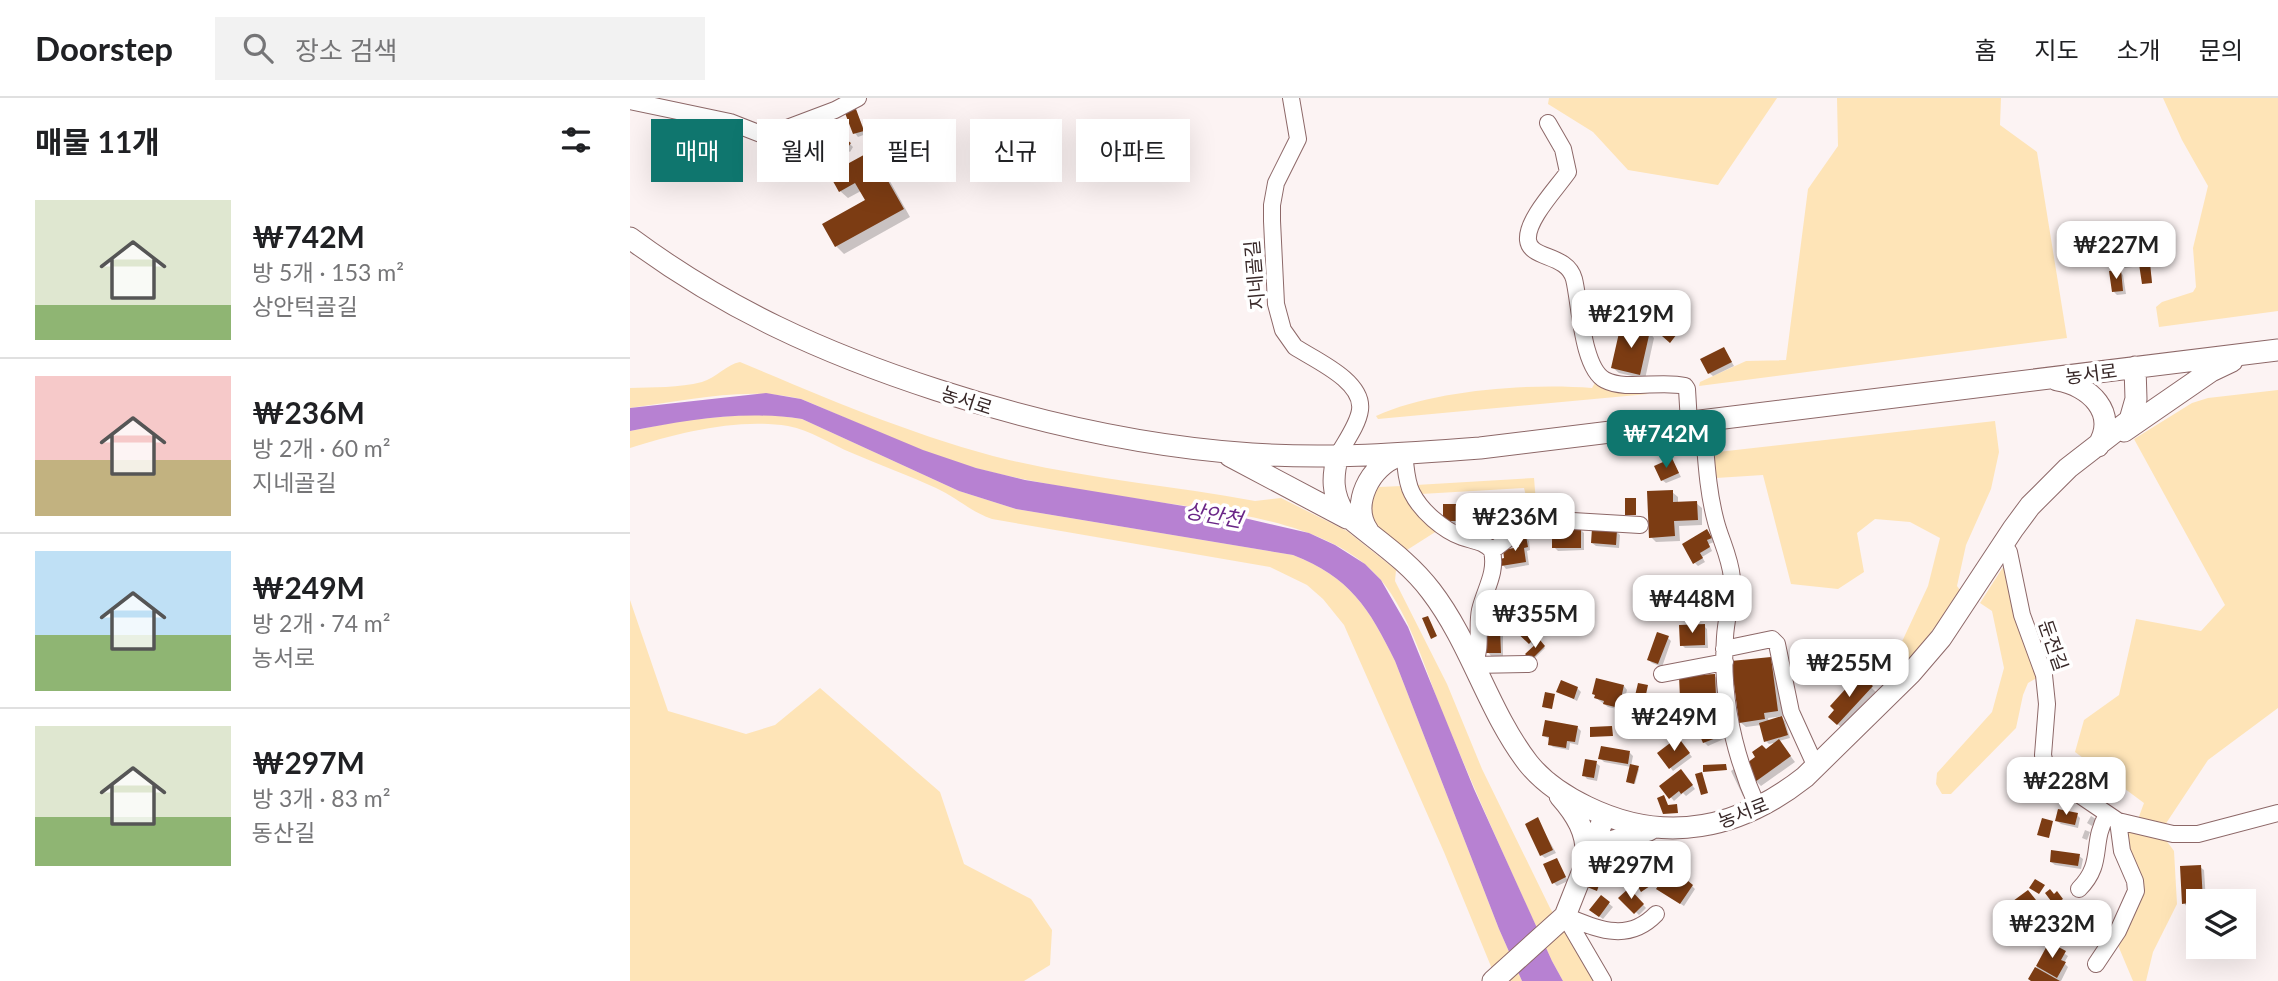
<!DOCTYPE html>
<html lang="ko">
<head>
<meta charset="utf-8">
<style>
	:root { --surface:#fff; --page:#f2f2f2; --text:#202124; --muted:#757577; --line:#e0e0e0; --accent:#0f766e }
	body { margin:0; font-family:Lato,"Noto Sans KR",sans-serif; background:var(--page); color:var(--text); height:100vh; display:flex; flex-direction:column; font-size:26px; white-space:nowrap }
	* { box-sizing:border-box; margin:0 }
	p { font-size:23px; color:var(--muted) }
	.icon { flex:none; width:38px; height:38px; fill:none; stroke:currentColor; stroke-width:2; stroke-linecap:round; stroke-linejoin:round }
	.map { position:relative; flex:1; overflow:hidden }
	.side { display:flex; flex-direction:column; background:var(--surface); width:630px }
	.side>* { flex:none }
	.guide { position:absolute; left:21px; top:21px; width:665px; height:63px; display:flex; gap:14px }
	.fabs { position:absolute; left:1556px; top:791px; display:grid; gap:14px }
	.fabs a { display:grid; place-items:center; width:70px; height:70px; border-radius:0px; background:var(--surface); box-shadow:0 7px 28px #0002; font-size:35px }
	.price { position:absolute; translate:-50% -60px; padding:0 16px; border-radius:14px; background:#fff; color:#222; font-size:23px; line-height:46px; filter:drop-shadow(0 2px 4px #0008) }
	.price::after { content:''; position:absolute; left:50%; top:42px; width:21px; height:16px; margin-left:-10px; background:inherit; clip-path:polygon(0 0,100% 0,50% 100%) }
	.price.selected { background:var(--accent); color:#fff }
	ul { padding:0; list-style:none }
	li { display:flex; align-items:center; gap:21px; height:175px; padding:0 35px }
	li+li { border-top:2px solid var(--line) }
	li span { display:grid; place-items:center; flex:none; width:196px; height:140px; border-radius:0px; color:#555 }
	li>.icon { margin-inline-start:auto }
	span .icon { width:84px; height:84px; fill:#fffc; stroke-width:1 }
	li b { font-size:30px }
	h2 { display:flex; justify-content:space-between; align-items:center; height:84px; padding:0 35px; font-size:30px }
	.chip { padding:0 24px; border-radius:0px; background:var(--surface); box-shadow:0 7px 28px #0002; font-size:24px; line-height:63px }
	.chip.selected { background:var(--accent); color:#fff }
	header { display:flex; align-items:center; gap:42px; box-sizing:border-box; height:98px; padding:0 35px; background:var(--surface); border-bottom:2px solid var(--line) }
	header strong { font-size:33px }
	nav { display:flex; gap:38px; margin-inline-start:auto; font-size:24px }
	.search { width:490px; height:63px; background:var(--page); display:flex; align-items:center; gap:18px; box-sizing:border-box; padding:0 24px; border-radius:0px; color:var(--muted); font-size:26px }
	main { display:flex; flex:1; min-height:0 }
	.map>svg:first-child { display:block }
</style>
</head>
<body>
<header>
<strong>Doorstep</strong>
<div class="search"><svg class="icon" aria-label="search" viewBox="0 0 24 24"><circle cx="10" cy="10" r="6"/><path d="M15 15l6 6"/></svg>장소 검색</div>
<nav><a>홈</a><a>지도</a><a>소개</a><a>문의</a></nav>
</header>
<main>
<section class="side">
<h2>매물 11개<svg class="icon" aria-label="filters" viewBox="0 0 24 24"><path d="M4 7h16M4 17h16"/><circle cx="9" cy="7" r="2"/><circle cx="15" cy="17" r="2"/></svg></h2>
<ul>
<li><span style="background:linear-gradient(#dfe7d0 75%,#8fb573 0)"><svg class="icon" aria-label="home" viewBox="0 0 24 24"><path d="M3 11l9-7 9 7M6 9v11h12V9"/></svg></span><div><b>₩742M</b><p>방 5개 · 153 m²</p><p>상안턱골길</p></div></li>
<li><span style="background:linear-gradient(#f6c9c9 60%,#c2b280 0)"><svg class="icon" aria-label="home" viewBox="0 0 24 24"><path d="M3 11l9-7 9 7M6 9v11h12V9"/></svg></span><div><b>₩236M</b><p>방 2개 · 60 m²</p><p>지네골길</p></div></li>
<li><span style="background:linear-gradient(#bfe0f5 60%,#8fb573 0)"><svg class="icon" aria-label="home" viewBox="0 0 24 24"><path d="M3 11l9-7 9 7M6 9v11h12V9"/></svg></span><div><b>₩249M</b><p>방 2개 · 74 m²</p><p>농서로</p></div></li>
<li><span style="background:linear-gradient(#dfe7d0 65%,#8fb573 0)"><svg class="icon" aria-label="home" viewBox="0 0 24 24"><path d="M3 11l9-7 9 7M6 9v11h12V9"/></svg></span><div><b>₩297M</b><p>방 3개 · 83 m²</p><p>동산길</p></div></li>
</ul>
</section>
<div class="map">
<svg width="1648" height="883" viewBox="0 0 1648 883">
	<rect width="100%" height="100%" fill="#fcf3f3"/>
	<path fill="#fee4b7" d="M 919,0 L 1147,0 L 1088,87 L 998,72 L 963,34 L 918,6 Z
		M 1207,0 L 1371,0 L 1370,27 L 1407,54 L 1437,240 L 1069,288 L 1070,284 L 1116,263 L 1156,262 L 1178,91 L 1208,48 Z
		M 1533,0 L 1648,0 L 1648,213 L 1529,229 L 1526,209 L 1532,204 L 1563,194 L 1566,189 L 1563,150 L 1578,88 L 1552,42 Z
		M 110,264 C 198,301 286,339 379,362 C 460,381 543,388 625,403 L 651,400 L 717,433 L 766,472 L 765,483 L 817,586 L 852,671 L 920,810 L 965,883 L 933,883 L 922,863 C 885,783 849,702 815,621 C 797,577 781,518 751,482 C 699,421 590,414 515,402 C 460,393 403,385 349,371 C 287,354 230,325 171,301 C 116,288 56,303 0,310 L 0,290 C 23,289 49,290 72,284 C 86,280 97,266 110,264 Z
		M 966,283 L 1018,296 L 748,321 L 746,318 C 803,292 899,285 962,290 Z
		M 1648,292 L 1648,610 L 1578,662 L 1533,730 L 1507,724 L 1514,705 L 1445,654 L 1454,622 L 1489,597 L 1506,521 L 1571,533 L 1595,507 L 1504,341 L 1562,305 L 1578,300 Z
		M 113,317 L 143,317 L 172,321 L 329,393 L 386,411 L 663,457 C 720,479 739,510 765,563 L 869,831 L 892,883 L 867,883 L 814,754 L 714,527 L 693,501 L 677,487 L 640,469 L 362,421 C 341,414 326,399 306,390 C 278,377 250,367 222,355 C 200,346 181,332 158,328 C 107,320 48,335 0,350 L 0,333 L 56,322 Z
		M 1365,323 L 1369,354 L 1361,391 L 1336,447 L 1327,488 L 1330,492 C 1309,526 1285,556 1258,585 L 1253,585 L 1248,580 L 1269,550 L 1298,488 L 1310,440 L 1280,424 L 1245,421 L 1227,435 L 1234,474 L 1208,491 L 1161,486 L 1133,377 L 1086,380 L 1084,358 L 1088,354 Z
		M 904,380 L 907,416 L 901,417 L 894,390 L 791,396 L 786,387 Z
		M 772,388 L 810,431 L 777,452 C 757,437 723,417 749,389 Z
		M 1375,466 L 1410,578 L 1398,585 L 1393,597 L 1386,630 L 1321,696 L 1312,696 L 1306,686 L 1307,675 L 1362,614 L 1374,570 L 1362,513 L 1350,505 Z
		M 0,502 L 38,613 L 116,636 L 145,627 L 190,590 L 310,694 L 334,766 L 401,801 L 422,832 L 420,867 L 394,883 L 0,883 Z
		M 1492,731 L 1533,738 L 1544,753 L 1547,806 L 1523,854 L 1516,883 L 1503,883 L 1487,845 L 1501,817 Z"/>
	<path fill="#b781d2" d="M 136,295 L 171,301 L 293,352 L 346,370 L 395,382 L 584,413 L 679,435 L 705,447 L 735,466 L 751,482 L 778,529 L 844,691 L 922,863 L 933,883 L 892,883 L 869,831 L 765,563 C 739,510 720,479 663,457 L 386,411 L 329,393 L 172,321 C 113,312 57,322 0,333 L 0,310 Z"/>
	<path fill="#0003" d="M 226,13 L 236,36 L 228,39 L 225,35 Z
		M 181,35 L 184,38 L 189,56 L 161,64 L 158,61 Z
		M 202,41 L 220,46 L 223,49 L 220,54 Z
		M 241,55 L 248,62 L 280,119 L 214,156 L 206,148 L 237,102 L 231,93 L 218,100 L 210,93 Z
		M 1509,152 L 1512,156 L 1514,168 L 1520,168 L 1522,185 L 1513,185 L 1511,168 L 1495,170 L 1491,167 Z
		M 1490,174 L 1493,177 L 1496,196 L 1487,197 L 1484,194 Z
		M 1019,234 L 1024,240 L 1015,281 L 989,275 L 983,270 Z
		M 1094,251 L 1104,268 L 1083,278 L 1079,275 Z
		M 1042,362 L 1051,379 L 1036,385 L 1032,382 Z
		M 1042,394 L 1048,399 L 1048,405 L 1066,405 L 1072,410 L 1072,427 L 1049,428 L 1050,443 L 1026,444 L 1021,439 Z
		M 893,397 L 896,401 L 900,416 L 874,422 L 876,430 L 868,432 L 865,428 L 860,405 Z
		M 833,408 L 837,411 L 848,411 L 851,415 L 852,429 L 839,429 L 835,425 L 818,426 L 815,422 Z
		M 950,431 L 954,435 L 954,452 L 928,453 L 924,449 Z
		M 987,434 L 990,437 L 989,450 L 966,448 L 962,445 Z
		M 1080,437 L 1084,444 L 1079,446 L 1082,453 L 1072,459 L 1075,464 L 1068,468 L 1065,465 Z
		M 896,440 L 899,443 L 900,452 L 897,453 L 899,467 L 876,471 L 873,467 L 876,462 L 891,450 Z
		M 1071,488 L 1078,496 L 1064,506 L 1061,503 Z
		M 895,516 L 915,535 L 908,543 L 915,550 L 903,562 L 905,549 L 883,529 Z
		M 1074,528 L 1077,531 L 1078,550 L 1055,550 L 1052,547 Z
		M 870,533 L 873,536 L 873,558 L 861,558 L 858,554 Z
		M 1038,540 L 1041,543 L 1032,569 L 1022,565 L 1019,562 Z
		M 1141,560 L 1146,566 L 1153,618 L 1138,620 L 1139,624 L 1151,619 L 1155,623 L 1160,640 L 1149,643 L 1165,664 L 1131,688 L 1126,683 L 1136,653 L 1148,644 L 1139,646 L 1136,643 L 1131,627 L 1116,629 L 1110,624 Z
		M 1194,563 L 1197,566 L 1196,583 L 1170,580 L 1167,576 Z
		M 1084,577 L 1087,581 L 1089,601 L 1055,603 L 1052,599 Z
		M 1229,578 L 1247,595 L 1213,631 L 1200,619 Z
		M 994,588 L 997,592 L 992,612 L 978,609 L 966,600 Z
		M 947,590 L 951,594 L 947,603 L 928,593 Z
		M 1017,609 L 1026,624 L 1009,634 L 1005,631 Z
		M 1085,618 L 1096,640 L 1078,648 L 1074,644 Z
		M 948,630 L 951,633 L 948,647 L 940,645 L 939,652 L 923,649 L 920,646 L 921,642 L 914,638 Z
		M 1051,645 L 1062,659 L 1043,673 L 1040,669 Z
		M 1000,655 L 1003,658 L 1001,668 L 1009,671 L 1005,686 L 998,684 L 1001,669 L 974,664 L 970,660 Z
		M 966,665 L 970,668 L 967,683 L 957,681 L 954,677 Z
		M 1104,671 L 1115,697 L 1113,698 L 1101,673 Z
		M 1054,676 L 1065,691 L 1056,698 L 1053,695 L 1044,703 L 1031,688 Z
		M 1447,717 L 1450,720 L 1448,730 L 1431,726 L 1427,723 Z
		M 1461,718 L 1466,721 L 1462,728 L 1457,725 Z
		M 907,721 L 926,755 L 915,760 L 911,757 Z
		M 1455,732 L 1460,734 L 1457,742 L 1452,740 Z
		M 1449,758 L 1453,761 L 1451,771 L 1425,767 L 1421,764 Z
		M 1039,759 L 1041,765 L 1011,773 L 1010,770 Z
		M 926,762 L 938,783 L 927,788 L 924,785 Z
		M 1570,769 L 1574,772 L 1576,803 L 1568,803 L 1568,808 L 1557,809 L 1554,805 Z
		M 1006,770 L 1008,775 L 982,782 Z
		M 1062,788 L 1065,791 L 1054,808 L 1032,794 Z
		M 999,792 L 1016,810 L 1009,817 L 991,800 Z
		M 1402,798 L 1408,806 L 1395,815 L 1392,812 Z
		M 971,799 L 983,809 L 973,821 L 965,815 Z
		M 1451,823 L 1456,833 L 1462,831 L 1465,840 L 1461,841 L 1458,835 L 1440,839 L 1437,836 Z
		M 1420,846 L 1438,858 L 1434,865 L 1438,869 L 1431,883 L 1402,883 L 1400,881 Z"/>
	<path fill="#7c3c13" d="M 226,11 L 234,33 L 223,36 L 215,15 Z
		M 202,31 L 221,45 L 216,52 L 197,38 Z
		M 181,33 L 187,53 L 156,62 L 150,42 Z
		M 241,53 L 274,111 L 205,149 L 192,126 L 235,102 L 225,85 L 209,94 L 199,76 Z
		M 1509,150 L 1511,165 L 1490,167 L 1488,153 Z
		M 1520,165 L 1522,185 L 1512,186 L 1509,166 Z
		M 1491,172 L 1493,193 L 1482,194 L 1479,173 Z
		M 991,226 L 1020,233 L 1010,277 L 981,270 Z
		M 1043,226 L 1050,232 L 1040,245 L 1032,238 Z
		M 1094,249 L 1102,264 L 1078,276 L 1070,261 Z
		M 1042,360 L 1049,375 L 1031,383 L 1024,368 Z
		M 1043,392 L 1043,404 L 1067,403 L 1068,422 L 1044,423 L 1045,438 L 1019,440 L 1017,393 Z
		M 894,395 L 898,413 L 871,419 L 873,427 L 863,429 L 857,404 Z
		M 995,400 L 1006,400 L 1006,417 L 995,417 Z
		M 813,406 L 834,406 L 834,409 L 849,409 L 849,427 L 834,427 L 834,423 L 813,423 Z
		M 922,430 L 951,430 L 951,450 L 922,450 Z
		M 962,430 L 987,432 L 986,447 L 961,445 Z
		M 1077,431 L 1082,440 L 1077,442 L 1080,449 L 1070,455 L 1073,460 L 1063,466 L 1052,446 Z
		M 896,438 L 898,449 L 894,450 L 896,464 L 871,468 L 870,461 L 874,460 L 873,452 L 889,449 L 888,439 Z
		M 1068,482 L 1076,492 L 1060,504 L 1052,494 Z
		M 1083,484 L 1093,499 L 1085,505 L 1075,489 Z
		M 895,513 L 913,530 L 899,546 L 881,529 Z
		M 798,518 L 807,538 L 801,541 L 792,520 Z
		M 1075,526 L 1075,547 L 1050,548 L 1049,527 Z
		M 856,531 L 870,531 L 871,555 L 856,555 Z
		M 1027,534 L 1039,538 L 1028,566 L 1017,562 Z
		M 910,542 L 915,548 L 901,562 L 895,556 Z
		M 1167,558 L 1195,561 L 1193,580 L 1165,577 Z
		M 1141,559 L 1148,613 L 1134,615 L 1135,621 L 1109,625 L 1101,563 Z
		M 1085,576 L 1086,598 L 1050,600 L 1049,578 Z
		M 1229,576 L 1243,588 L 1207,627 L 1198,619 L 1204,612 L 1200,608 Z
		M 966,580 L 994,587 L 989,610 L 973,606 L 974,603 L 964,600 L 965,597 L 962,596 Z
		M 931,582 L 948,589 L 944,601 L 926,594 Z
		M 1008,585 L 1018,587 L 1015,601 L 1010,600 L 1010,603 L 1004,602 Z
		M 915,594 L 925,596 L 922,611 L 912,609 Z
		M 1014,604 L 1024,620 L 1004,632 L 994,616 Z
		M 1085,616 L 1094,637 L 1073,645 L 1064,624 Z
		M 1152,618 L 1158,637 L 1134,644 L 1129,625 Z
		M 915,622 L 948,628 L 945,644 L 937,643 L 936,650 L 918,647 L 919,639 L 912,638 Z
		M 982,628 L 983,638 L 960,639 L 960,629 Z
		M 1048,639 L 1060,655 L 1039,671 L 1027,655 Z
		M 1149,641 L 1161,658 L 1125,684 L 1113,668 L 1125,659 L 1122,654 L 1132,647 L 1136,651 Z
		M 971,648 L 1000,653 L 998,666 L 968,661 Z
		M 955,661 L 967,663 L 964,680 L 952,678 Z
		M 1000,666 L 1009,668 L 1004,686 L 996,684 Z
		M 1096,666 L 1097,672 L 1073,674 L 1073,667 Z
		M 1051,671 L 1063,687 L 1051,696 L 1049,693 L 1039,701 L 1029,688 Z
		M 1072,674 L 1078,695 L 1071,697 L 1065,676 Z
		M 1034,697 L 1038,707 L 1047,706 L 1048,715 L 1033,716 L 1027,700 Z
		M 1428,711 L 1448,715 L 1445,727 L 1425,723 Z
		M 908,719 L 923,752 L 910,758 L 895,726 Z
		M 1412,720 L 1423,723 L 1419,740 L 1407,737 Z
		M 1421,752 L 1450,756 L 1448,768 L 1420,764 Z
		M 927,760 L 936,779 L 922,786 L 913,766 Z
		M 1005,766 L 1008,774 L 981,783 L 978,774 Z
		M 1571,767 L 1573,803 L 1552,806 L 1550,768 Z
		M 1041,769 L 1063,787 L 1050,806 L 1026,791 Z
		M 962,777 L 971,781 L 967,793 L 957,789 Z
		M 1022,778 L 1026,784 L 1011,794 L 1007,787 Z
		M 1405,781 L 1415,787 L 1409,796 L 1399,790 Z
		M 999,790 L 1014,806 L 1004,816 L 988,800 Z
		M 1420,791 L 1424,796 L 1427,793 L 1433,801 L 1424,807 L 1415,795 Z
		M 1398,792 L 1406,802 L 1391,813 L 1383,803 Z
		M 971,797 L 980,804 L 969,819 L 959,812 Z
		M 1452,821 L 1454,833 L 1435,836 L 1433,825 Z
		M 1419,844 L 1436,853 L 1431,862 L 1436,864 L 1427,880 L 1406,868 Z
		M 1405,869 L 1430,883 L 1401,883 L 1398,881 Z"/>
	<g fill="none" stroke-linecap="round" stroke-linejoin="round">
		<defs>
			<path id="street" d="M 661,0 L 668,41 L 646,85 L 642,107 L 642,123 L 646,206 L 653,232 L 665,249 C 685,262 734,283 730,312 C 728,327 715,344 708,357
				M 0,3 L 100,24 L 136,38 L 205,12 L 228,0
				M 918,25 L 933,51 L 938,74 C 927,90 896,122 898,142 C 900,162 937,155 944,181 C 950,205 952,270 975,282 C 996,293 1031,282 1055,288 L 1057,291 L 1059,325
				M 1073,323 C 1076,356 1077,391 1086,424 C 1091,443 1100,459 1102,480 C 1103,499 1096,519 1095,539 C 1091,598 1104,657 1128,710
				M 774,356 C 776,369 776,384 782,395 C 791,413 813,432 832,439 C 843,443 854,443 862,453 C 867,475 855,491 850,512 C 846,531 853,550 843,567 L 899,566
				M 1373,447 L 1379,454 L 1392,517 L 1414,577 L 1417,606 L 1413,657 L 1415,666 L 1426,681 L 1488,723 L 1543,736 L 1568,736 L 1648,715
				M 862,453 L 898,425 L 909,421 L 1010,427
				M 1094,551 L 1142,541 L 1147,546 L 1161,614 L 1186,669
				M 1032,576 L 1095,564
				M 955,766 L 975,769 L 1018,757
				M 1449,791 C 1475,765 1460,745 1477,717
				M 935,818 C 966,830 997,846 1026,816
				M 935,818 L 973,883
				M 1466,866 L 1488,833 L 1506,793 L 1505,783 L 1492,753 L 1488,723"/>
			<path id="secondary" d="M 0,140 C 96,211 193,255 307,292 C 409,325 515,349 622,356 C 698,361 774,356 850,350 L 1648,252
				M 1427,282 C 1459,287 1489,315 1468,348
				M 1494,333 L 1581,273 L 1602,263
				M 708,357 C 702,379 702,396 714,415 C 744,441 777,461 801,493 C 841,545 858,613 898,665 C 914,685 934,698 957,709 C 1035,747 1109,731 1175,679 L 1281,575 L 1311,540 L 1383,431 L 1400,408 L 1438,370 L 1500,322 L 1506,301 L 1505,269
				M 600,358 L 717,420
				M 738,433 C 720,407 740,367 769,358
				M 930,698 C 946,716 958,735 956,760
				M 958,760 L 974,746 L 1019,732
				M 863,883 L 935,818 L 975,717"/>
		</defs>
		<use href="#street" stroke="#8d6868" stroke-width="18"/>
		<use href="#secondary" stroke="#8d6868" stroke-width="23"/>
		<use href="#street" stroke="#fff" stroke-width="16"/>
		<use href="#secondary" stroke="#fff" stroke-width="21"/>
	</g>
	<g text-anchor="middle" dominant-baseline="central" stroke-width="7" stroke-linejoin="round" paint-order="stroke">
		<g font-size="19" fill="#382828" stroke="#fff">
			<text transform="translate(624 177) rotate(-95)">지네골길</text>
			<text transform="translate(1461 275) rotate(-7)">농서로</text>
			<text transform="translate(337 302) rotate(18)">농서로</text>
			<text transform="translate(1424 547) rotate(71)">둔전길</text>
			<text transform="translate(1113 714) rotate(-21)">농서로</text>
		</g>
		<g font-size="21" font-style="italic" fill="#6a2687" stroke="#fff">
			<text transform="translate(584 416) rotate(10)">상안천</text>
		</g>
	</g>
</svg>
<div class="fabs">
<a><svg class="icon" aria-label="layers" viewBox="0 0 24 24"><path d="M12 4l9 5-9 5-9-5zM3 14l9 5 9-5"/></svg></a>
</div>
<b class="price" style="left:1486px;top:183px">₩227M</b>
<b class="price" style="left:1001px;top:252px">₩219M</b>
<b class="price selected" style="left:1036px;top:372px">₩742M</b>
<b class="price" style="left:885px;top:455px">₩236M</b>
<b class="price" style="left:1062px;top:537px">₩448M</b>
<b class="price" style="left:905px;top:552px">₩355M</b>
<b class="price" style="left:1219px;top:601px">₩255M</b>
<b class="price" style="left:1044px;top:655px">₩249M</b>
<b class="price" style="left:1436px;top:719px">₩228M</b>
<b class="price" style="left:1001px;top:803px">₩297M</b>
<b class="price" style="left:1422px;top:862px">₩232M</b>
<div class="guide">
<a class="chip selected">매매</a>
<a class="chip">월세</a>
<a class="chip">필터</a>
<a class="chip">신규</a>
<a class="chip">아파트</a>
</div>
</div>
</main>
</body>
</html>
